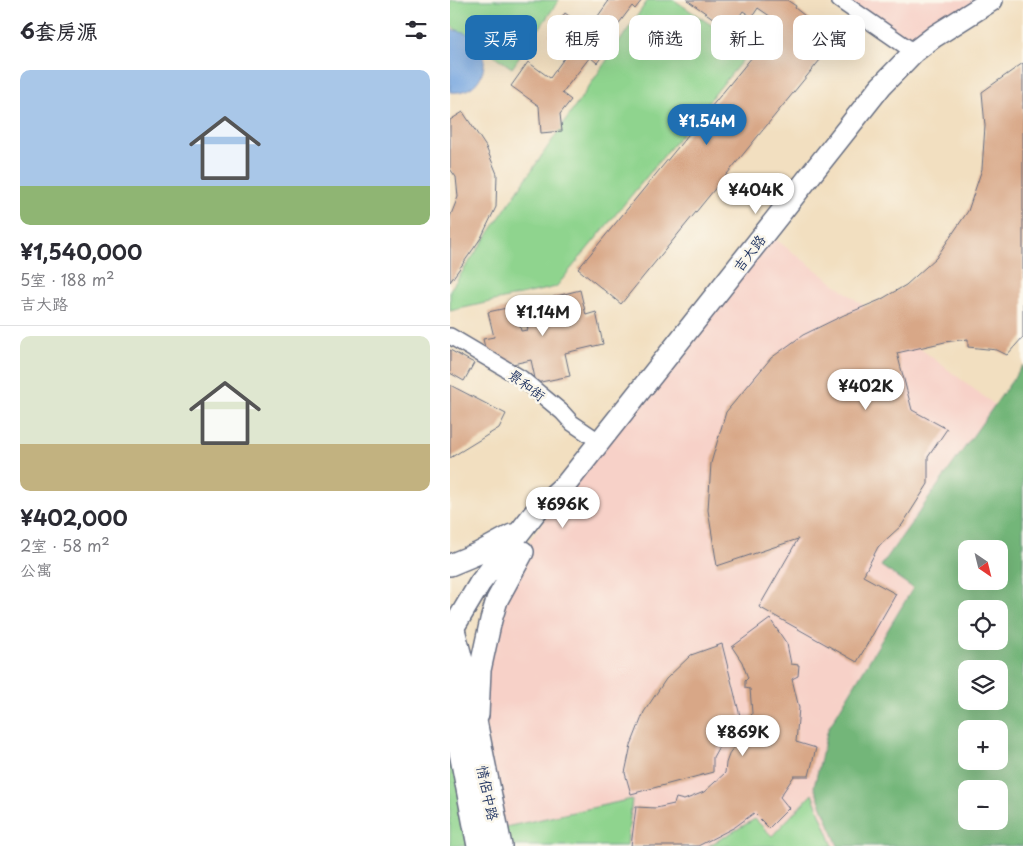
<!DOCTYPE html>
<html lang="zh">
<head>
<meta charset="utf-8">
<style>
	:root { --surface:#fff; --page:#f7f7f7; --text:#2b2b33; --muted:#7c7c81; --line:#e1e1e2; --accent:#1f6fb2 }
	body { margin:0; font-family:"Playpen Sans","LXGW WenKai TC",sans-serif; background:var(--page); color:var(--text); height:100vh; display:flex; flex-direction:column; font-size:19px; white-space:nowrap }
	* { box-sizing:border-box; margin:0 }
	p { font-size:16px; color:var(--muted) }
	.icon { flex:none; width:28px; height:28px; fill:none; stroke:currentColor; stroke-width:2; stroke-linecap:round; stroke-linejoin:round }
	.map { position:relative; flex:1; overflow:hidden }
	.drawer { display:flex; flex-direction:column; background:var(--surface); width:450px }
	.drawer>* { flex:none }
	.banner { position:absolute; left:15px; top:15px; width:475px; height:45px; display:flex; gap:10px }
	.needle { width:32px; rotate:145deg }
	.fabs { position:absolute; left:508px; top:540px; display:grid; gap:10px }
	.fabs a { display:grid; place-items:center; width:50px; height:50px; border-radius:10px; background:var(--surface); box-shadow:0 5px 20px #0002; font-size:25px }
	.price { position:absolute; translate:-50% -42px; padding:0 11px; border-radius:18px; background:#fff; color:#222; font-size:16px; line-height:32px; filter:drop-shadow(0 1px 2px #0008) }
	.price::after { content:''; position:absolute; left:50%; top:30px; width:15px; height:11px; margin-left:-8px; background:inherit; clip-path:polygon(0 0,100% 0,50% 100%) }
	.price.current { background:var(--accent); color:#fff }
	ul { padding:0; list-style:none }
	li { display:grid; align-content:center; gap:10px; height:265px; padding:0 20px }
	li+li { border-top:1px solid var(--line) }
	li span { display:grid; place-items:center; height:155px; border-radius:10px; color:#555 }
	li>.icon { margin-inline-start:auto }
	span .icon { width:90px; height:90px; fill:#fffc; stroke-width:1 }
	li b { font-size:21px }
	h2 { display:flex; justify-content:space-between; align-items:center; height:60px; padding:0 20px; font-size:21px }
	.pill { padding:0 18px; border-radius:10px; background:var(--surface); box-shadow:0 5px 20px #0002; font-size:18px; line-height:45px }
	.pill.current { background:var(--accent); color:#fff }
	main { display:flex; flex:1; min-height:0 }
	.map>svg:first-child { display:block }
</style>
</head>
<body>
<main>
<section class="drawer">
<h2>6套房源<svg class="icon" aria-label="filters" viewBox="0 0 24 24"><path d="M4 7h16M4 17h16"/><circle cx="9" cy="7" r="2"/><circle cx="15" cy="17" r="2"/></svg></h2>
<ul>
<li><span style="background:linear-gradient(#a9c7e8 75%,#8fb573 0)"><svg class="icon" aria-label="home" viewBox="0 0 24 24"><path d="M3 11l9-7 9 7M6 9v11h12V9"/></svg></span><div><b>¥1,540,000</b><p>5室 · 188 m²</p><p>吉大路</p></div></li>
<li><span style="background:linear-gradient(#dfe7d0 70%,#c2b280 0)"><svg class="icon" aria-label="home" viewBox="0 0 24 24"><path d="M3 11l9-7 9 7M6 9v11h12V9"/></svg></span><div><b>¥402,000</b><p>2室 · 58 m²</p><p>公寓</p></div></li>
</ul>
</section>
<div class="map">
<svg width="573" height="846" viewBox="0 0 573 846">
	<rect width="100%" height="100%" fill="#fbf7ec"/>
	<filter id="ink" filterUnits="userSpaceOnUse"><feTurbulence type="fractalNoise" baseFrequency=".02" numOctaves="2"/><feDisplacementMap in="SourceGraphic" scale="10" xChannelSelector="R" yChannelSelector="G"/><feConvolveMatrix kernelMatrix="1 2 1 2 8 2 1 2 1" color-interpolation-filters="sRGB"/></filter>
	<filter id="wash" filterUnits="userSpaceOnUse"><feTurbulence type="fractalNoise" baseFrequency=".0096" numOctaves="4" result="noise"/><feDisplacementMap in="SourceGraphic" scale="20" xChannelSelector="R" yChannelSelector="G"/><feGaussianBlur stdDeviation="1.12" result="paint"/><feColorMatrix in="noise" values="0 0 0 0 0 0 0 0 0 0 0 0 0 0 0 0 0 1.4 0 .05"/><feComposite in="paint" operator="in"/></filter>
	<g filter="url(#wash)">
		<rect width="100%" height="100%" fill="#f2dfc0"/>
		<path fill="#f7d1c8" d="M 380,0 L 546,0 L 453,53 Z
			M 316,232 L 545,405 L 431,566 L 463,587 L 378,729 L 364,787 L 388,846 L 49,846 L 30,670 L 73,552 L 117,483 Z"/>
		<path fill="#8fd48e" stroke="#558276" d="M 0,0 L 109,0 L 62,68 L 0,25 Z
			M 198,0 L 224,0 L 300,51 L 106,287 L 0,311 L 0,290 Z
			M 0,721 L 27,846 L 0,846 Z
			M 362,794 L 383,846 L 258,846 L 305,819 L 322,836 Z
			M 182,799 L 177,846 L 55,846 L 51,828 Z"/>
		<path fill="#73b679" stroke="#47726c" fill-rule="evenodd" d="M 573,365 L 573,846 L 388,846 L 364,787 L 378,729 L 463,588 L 431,566 ZM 516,549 L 549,549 L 549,581 L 516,581 ZM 516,609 L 549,609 L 549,641 L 516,641 ZM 516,669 L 549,669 L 549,701 L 516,701 ZM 516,729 L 549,729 L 549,761 L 516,761 ZM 516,789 L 549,789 L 549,821 L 516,821 Z"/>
		<path fill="#76a6e0" stroke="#486a9f" d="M 0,30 C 48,30 43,97 0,92 Z"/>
		<g id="blocks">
			<path fill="#d8a787" d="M 156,0 L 192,0 L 185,9 L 182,6 L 151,47 L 156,51 L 147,63 L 140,57 L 112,93 L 121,100 L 110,114 L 112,131 L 91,133 L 89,106 L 61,86 L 78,62 L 100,78 L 120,50 L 99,35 L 115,13 L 138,30 L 158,2 Z
				M 237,0 L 337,0 L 346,6 L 345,8 L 369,27 L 354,46 L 370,60 L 171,304 L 128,269 L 330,23 L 308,8 L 302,17 L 293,11 L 280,30 Z
				M 573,63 L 573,337 L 557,355 L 547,350 L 518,347 L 518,339 L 495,342 L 447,353 L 462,410 L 497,429 L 478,457 L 478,484 L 452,525 L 428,547 L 413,576 L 446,594 L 407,662 L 309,607 L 348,539 L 267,566 L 258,510 L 261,463 L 276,412 L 321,358 L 353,335 L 394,315 L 430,300 L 456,285 L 486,258 L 518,211 L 532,169 L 535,126 L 532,92 Z
				M 13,112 L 36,147 L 47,174 L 46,207 L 31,238 L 0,282 L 0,217 L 8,197 L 6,177 L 0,169 L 0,120 Z
				M 130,290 L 136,315 L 146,312 L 153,344 L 115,353 L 120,376 L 86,383 L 81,360 L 40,369 L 33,339 L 44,337 L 38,312 L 66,306 L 71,331 L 78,330 L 75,314 L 100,308 L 103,323 L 109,322 L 103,297 Z
				M 0,350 L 24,363 L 14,381 L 0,373 Z
				M 0,385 L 56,414 L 49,428 L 0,458 Z
				M 320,619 L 337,644 L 341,664 L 349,665 L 348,676 L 342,679 L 349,708 L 346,742 L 366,748 L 359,776 L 344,776 L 330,797 L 339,808 L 319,828 L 304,813 L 285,827 L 248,846 L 181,846 L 186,807 L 206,808 L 224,804 L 226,798 L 234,800 L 254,792 L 275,773 L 276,763 L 280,752 L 287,744 L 296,737 L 302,713 L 300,689 L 295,688 L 295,681 L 298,678 L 292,662 L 282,647 Z
				M 272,644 L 292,724 L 279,729 L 263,757 L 263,772 L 181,794 L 175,773 L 181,745 L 194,712 L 216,679 L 241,655 Z"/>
		</g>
	</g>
	<g filter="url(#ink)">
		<use href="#blocks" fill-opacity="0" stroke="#666d80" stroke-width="1"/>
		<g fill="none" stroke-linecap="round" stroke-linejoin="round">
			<defs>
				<path id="minor" d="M 389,0 L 464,52
					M 0,336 L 71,378 L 112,412 L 122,423 L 150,442"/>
				<path id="secondary" d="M 0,565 L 29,553 L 62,535
					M 0,645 L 2,630 L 30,583 L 87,510 L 117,483 L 431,86 L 464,52 L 485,36 L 542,0
					M 0,670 L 4,717
					M 28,715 L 30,670 L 41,620 L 47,600 L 73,552"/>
				<path id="trunk" d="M 0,626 L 2,630 L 18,691 L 49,846
					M 0,705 L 4,717 L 12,752 L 30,846"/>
			</defs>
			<use href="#minor" stroke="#666d80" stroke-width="18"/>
			<use href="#secondary" stroke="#666d80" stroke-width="24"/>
			<use href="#trunk" stroke="#666d80" stroke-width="28"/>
			<use href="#minor" stroke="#fff" stroke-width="15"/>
			<use href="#secondary" stroke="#fff" stroke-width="21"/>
			<use href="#trunk" stroke="#fff" stroke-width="25"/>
		</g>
	</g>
	<g text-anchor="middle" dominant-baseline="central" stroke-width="5" stroke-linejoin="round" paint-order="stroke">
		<g font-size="14" fill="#1b2f5e" stroke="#fbf7ec">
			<text transform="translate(299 253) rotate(-52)">吉大路</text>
			<text transform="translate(77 385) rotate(37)">景和街</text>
			<text transform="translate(38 793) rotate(78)">情侶中路</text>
		</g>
	</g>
</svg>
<div class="fabs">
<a><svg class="needle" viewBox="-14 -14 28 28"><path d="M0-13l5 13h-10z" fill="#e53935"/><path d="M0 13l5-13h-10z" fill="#7c7c81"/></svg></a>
<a><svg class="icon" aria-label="locate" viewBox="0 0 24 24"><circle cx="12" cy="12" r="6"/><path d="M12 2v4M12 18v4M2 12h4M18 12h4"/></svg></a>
<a><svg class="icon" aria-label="layers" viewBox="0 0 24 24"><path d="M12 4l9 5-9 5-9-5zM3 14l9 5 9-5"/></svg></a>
<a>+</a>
<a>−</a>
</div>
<b class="price current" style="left:257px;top:146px">¥1.54M</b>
<b class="price" style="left:306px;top:215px">¥404K</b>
<b class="price" style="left:93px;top:337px">¥1.14M</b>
<b class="price" style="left:416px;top:411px">¥402K</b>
<b class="price" style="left:113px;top:529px">¥696K</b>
<b class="price" style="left:293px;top:757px">¥869K</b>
<div class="banner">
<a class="pill current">买房</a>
<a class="pill">租房</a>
<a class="pill">筛选</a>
<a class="pill">新上</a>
<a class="pill">公寓</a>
</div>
</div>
</main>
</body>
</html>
